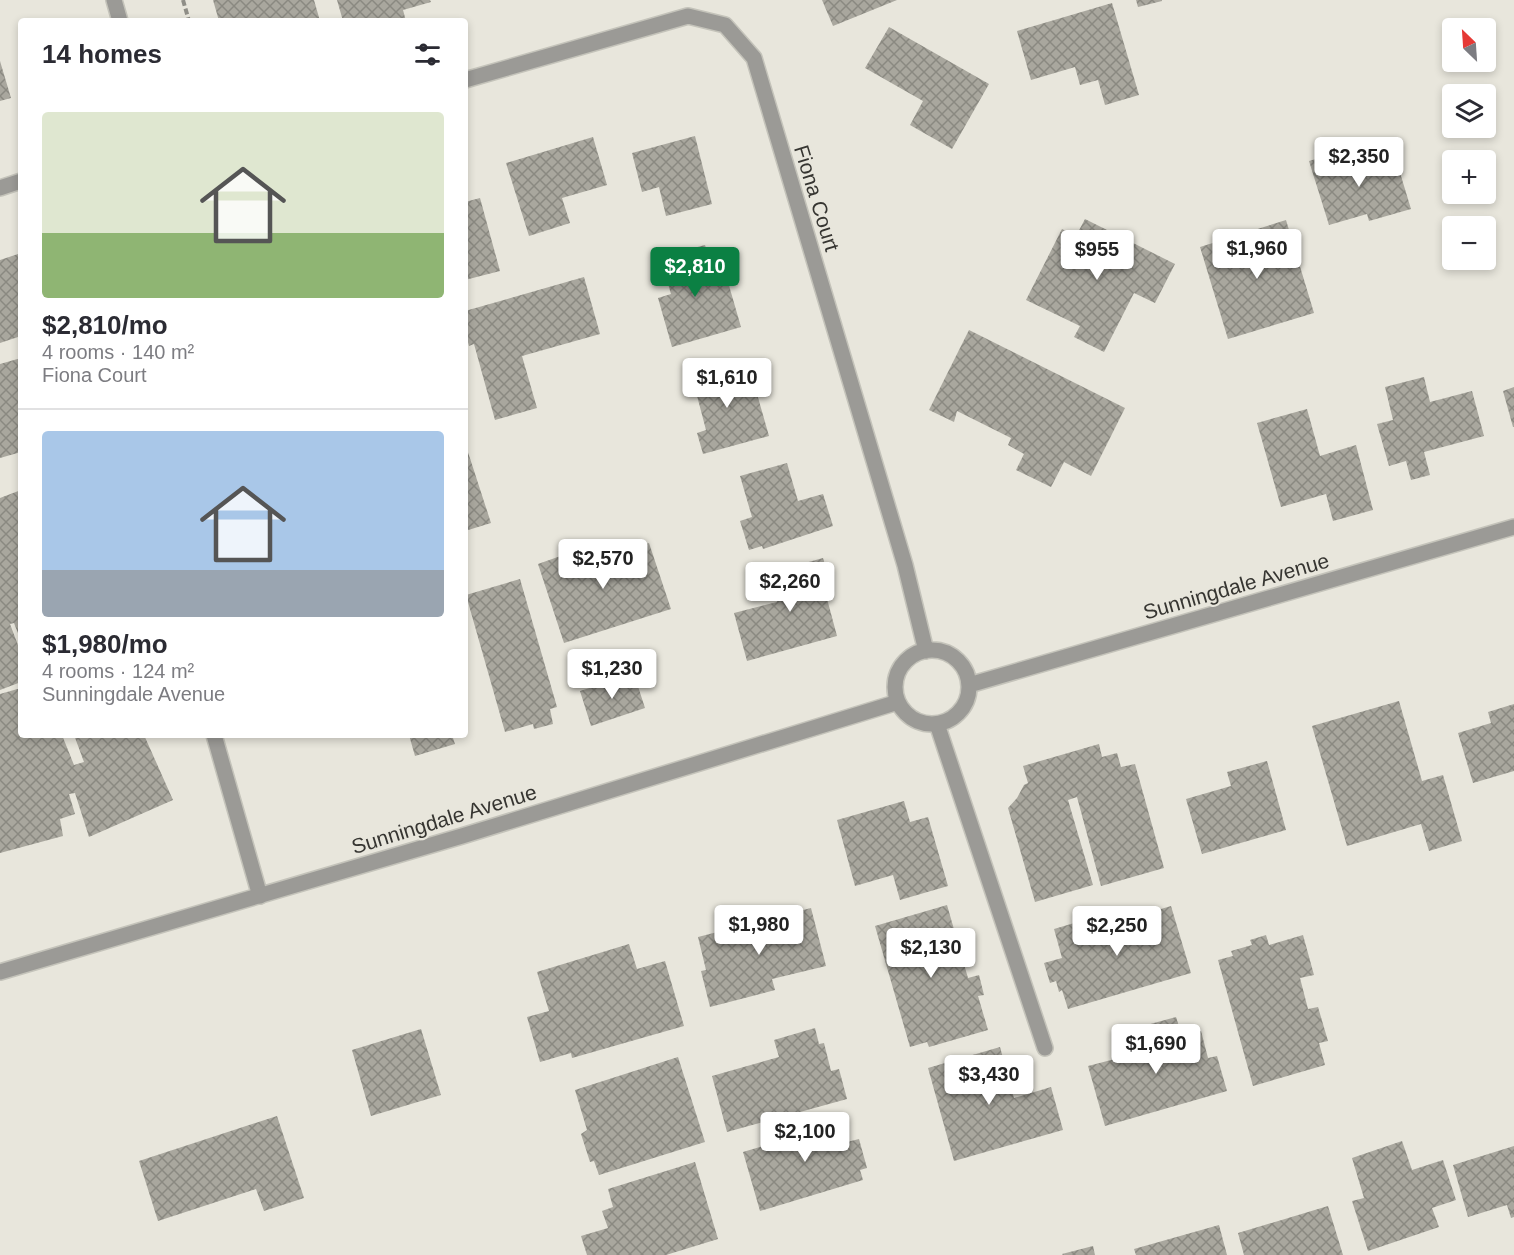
<!DOCTYPE html>
<html lang="en">
<head>
<meta charset="utf-8">
<style>
	:root { --surface:#fff; --page:#f2f2f3; --text:#2b2b33; --muted:#7c7c81; --line:#e1e1e2; --accent:#0b8043 }
	body { margin:0; font-family:Helvetica,sans-serif; background:var(--page); color:var(--text); height:100vh; display:flex; flex-direction:column; font-size:22px; white-space:nowrap }
	* { box-sizing:border-box; margin:0 }
	p { font-size:20px; color:var(--muted) }
	.icon { flex:none; width:33px; height:33px; fill:none; stroke:currentColor; stroke-width:2; stroke-linecap:round; stroke-linejoin:round }
	.map { position:relative; flex:1; overflow:hidden }
	.details { position:absolute; left:18px; top:18px; width:450px; height:720px; display:flex; flex-direction:column; background:var(--surface); border-radius:6px; box-shadow:0 3px 9px #0003 }
	.details>* { flex:none }
	.needle { width:39px; rotate:335deg }
	.controls { position:absolute; left:1442px; top:18px; display:grid; gap:12px }
	.controls a { display:grid; place-items:center; width:54px; height:54px; border-radius:6px; background:var(--surface); box-shadow:0 3px 9px #0003; font-size:30px }
	.price { position:absolute; translate:-50% -51px; padding:0 14px; border-radius:6px; background:#fff; color:#222; font-size:20px; line-height:39px; filter:drop-shadow(0 2px 3px #0008) }
	.price::after { content:''; position:absolute; left:50%; top:36px; width:18px; height:14px; margin-left:-9px; background:inherit; clip-path:polygon(0 0,100% 0,50% 100%) }
	.price.selected { background:var(--accent); color:#fff }
	ul { padding:0; list-style:none }
	li { display:grid; align-content:center; gap:12px; height:318px; padding:0 24px }
	li+li { border-top:2px solid var(--line) }
	li span { display:grid; place-items:center; height:186px; border-radius:6px; color:#555 }
	li>.icon { margin-inline-start:auto }
	span .icon { width:108px; height:108px; fill:#fffc; stroke-width:1 }
	li b { font-size:26px }
	h2 { display:flex; justify-content:space-between; align-items:center; height:72px; padding:0 24px; font-size:26px }
	.map>svg:first-child { display:block }
</style>
</head>
<body>
<div class="map">
<svg width="1514" height="1255" viewBox="0 0 1514 1255">
	<defs>
		<pattern id="building-cross-hatch" width="8" height="8" patternUnits="userSpaceOnUse" patternTransform="scale(1.5)"><rect width="8" height="8" fill="#a9a79e"/><path d="M0 0l8 8M0 8l8-8" fill="none" stroke="#8a8981"/></pattern>
	</defs>
	<rect width="100%" height="100%" fill="#e8e6dc"/>
	<path fill="url(#building-cross-hatch)" d="M 213,0 L 314,0 L 320,21 L 219,21 Z
		M 337,0 L 430,0 L 431,2 L 403,10 L 406,21 L 343,21 Z
		M 822,0 L 897,0 L 833,26 Z
		M 1136,0 L 1162,0 L 1162,1 L 1138,7 Z
		M 1112,3 L 1139,95 L 1105,105 L 1098,80 L 1080,85 L 1075,67 L 1031,80 L 1017,31 Z
		M 889,27 L 989,84 L 952,149 L 910,125 L 923,101 L 865,68 Z
		M 0,61 L 11,98 L 0,101 Z
		M 695,136 L 712,204 L 666,216 L 659,187 L 642,192 L 632,153 Z
		M 593,137 L 607,185 L 562,198 L 570,223 L 529,236 L 506,163 Z
		M 1345,150 L 1349,167 L 1394,153 L 1411,209 L 1369,221 L 1367,214 L 1329,225 L 1309,161 Z
		M 480,198 L 500,271 L 465,280 L 465,202 Z
		M 1085,219 L 1175,264 L 1155,303 L 1134,293 L 1104,352 L 1074,337 L 1080,326 L 1026,300 L 1062,229 L 1076,236 Z
		M 1286,220 L 1314,313 L 1228,339 L 1200,247 Z
		M 705,245 L 718,285 L 728,282 L 741,327 L 672,347 L 658,298 L 671,294 L 660,257 Z
		M 21,253 L 21,336 L 0,343 L 0,260 Z
		M 584,277 L 600,334 L 522,356 L 537,408 L 495,420 L 474,344 L 469,346 L 465,331 L 465,311 Z
		M 969,330 L 1125,408 L 1091,476 L 1064,462 L 1051,487 L 1016,470 L 1024,454 L 1008,445 L 1011,438 L 957,411 L 954,422 L 929,410 Z
		M 21,358 L 21,452 L 0,458 L 0,364 Z
		M 736,360 L 747,397 L 757,394 L 769,436 L 703,454 L 697,433 L 706,430 L 691,373 Z
		M 1424,377 L 1430,402 L 1472,391 L 1484,436 L 1424,452 L 1430,475 L 1411,480 L 1406,461 L 1389,466 L 1377,424 L 1393,420 L 1385,387 Z
		M 1514,387 L 1514,427 L 1513,427 L 1503,391 Z
		M 1307,409 L 1320,456 L 1356,445 L 1373,510 L 1333,521 L 1326,494 L 1281,507 L 1257,423 Z
		M 465,443 L 491,523 L 465,531 Z
		M 787,463 L 798,501 L 823,494 L 833,526 L 763,549 L 762,546 L 749,550 L 740,521 L 752,517 L 740,476 Z
		M 21,490 L 21,641 L 14,623 L 10,624 L 21,653 L 21,682 L 0,690 L 0,498 Z
		M 649,543 L 671,609 L 564,643 L 538,564 L 586,547 L 591,562 Z
		M 823,558 L 833,593 L 826,595 L 837,636 L 747,661 L 734,613 L 777,602 L 769,573 Z
		M 520,579 L 557,707 L 550,709 L 553,724 L 534,729 L 533,724 L 505,732 L 466,595 Z
		M 634,674 L 645,708 L 591,726 L 580,691 Z
		M 21,688 L 21,735 L 62,735 L 74,765 L 84,762 L 74,735 L 144,735 L 173,800 L 89,837 L 75,793 L 69,794 L 75,814 L 60,819 L 63,836 L 0,853 L 0,694 Z
		M 1399,701 L 1422,781 L 1443,775 L 1462,841 L 1429,851 L 1421,824 L 1347,846 L 1312,726 Z
		M 1514,704 L 1514,771 L 1473,783 L 1458,733 L 1491,723 L 1488,712 Z
		M 409,735 L 452,735 L 455,744 L 415,756 Z
		M 1099,744 L 1102,757 L 1117,753 L 1121,767 L 1135,764 L 1164,868 L 1101,886 L 1077,797 L 1068,800 L 1093,885 L 1035,902 L 1008,808 L 1017,798 L 1024,785 L 1028,783 L 1023,766 Z
		M 1267,761 L 1286,830 L 1202,854 L 1186,799 L 1231,786 L 1227,772 Z
		M 904,801 L 910,822 L 928,817 L 948,886 L 900,900 L 893,875 L 855,886 L 837,820 Z
		M 947,905 L 968,978 L 979,975 L 984,995 L 978,996 L 988,1030 L 929,1047 L 927,1042 L 910,1047 L 875,926 Z
		M 1171,906 L 1191,973 L 1068,1009 L 1062,990 L 1059,992 L 1056,981 L 1050,983 L 1044,963 L 1062,958 L 1054,929 L 1091,918 L 1094,929 Z
		M 811,908 L 826,966 L 772,979 L 775,990 L 710,1007 L 701,971 L 706,970 L 698,937 Z
		M 1266,935 L 1269,945 L 1303,935 L 1314,975 L 1300,978 L 1308,1009 L 1318,1007 L 1328,1041 L 1319,1043 L 1325,1065 L 1253,1086 L 1218,960 L 1233,956 L 1231,951 L 1252,945 L 1250,940 Z
		M 629,944 L 637,969 L 665,961 L 684,1026 L 572,1058 L 571,1053 L 540,1062 L 527,1017 L 549,1011 L 537,972 Z
		M 1176,1017 L 1182,1036 L 1201,1031 L 1208,1058 L 1217,1056 L 1227,1091 L 1105,1126 L 1088,1066 L 1115,1059 L 1113,1053 L 1137,1046 L 1139,1054 L 1150,1051 L 1143,1026 Z
		M 815,1028 L 819,1044 L 824,1043 L 831,1071 L 839,1069 L 847,1099 L 727,1132 L 712,1076 L 779,1057 L 774,1040 Z
		M 421,1029 L 441,1095 L 371,1116 L 352,1050 Z
		M 1000,1047 L 1014,1098 L 1051,1087 L 1063,1130 L 954,1161 L 928,1068 Z
		M 678,1057 L 705,1142 L 599,1175 L 594,1161 L 590,1162 L 581,1134 L 587,1130 L 575,1090 Z
		M 838,1112 L 847,1142 L 859,1139 L 867,1168 L 860,1170 L 863,1180 L 760,1211 L 743,1152 L 796,1136 L 793,1126 Z
		M 277,1116 L 304,1198 L 264,1211 L 256,1189 L 158,1221 L 139,1161 Z
		M 1402,1141 L 1412,1170 L 1443,1160 L 1456,1200 L 1432,1208 L 1439,1227 L 1368,1251 L 1352,1201 L 1364,1198 L 1352,1158 Z
		M 1514,1146 L 1514,1217 L 1511,1218 L 1507,1205 L 1468,1217 L 1453,1165 Z
		M 695,1162 L 718,1239 L 666,1255 L 587,1255 L 581,1236 L 608,1228 L 602,1211 L 613,1207 L 608,1189 Z
		M 1328,1206 L 1343,1255 L 1244,1255 L 1238,1233 Z
		M 1219,1225 L 1227,1255 L 1136,1255 L 1134,1249 Z
		M 1093,1246 L 1095,1255 L 1063,1255 L 1062,1254 Z"/>
	<g fill="none" stroke-linecap="round" stroke-linejoin="round">
		<defs>
			<path id="lane" d="M 114,0 L 120,21
				M 0,188 L 21,181
				M 937,724 L 1045,1048
				M 214,735 L 260,896"/>
			<path id="street" d="M 465,80 L 688,16 L 725,25 L 754,58 L 905,565 L 926,651
				M895 687a37 37 0 1 1 74 0a37 37 0 1 1-74 0Z
				M 969,685 L 1514,527
				M 0,972 L 462,836 L 898,702"/>
		</defs>
		<use href="#lane" stroke="#c4c3ba" stroke-width="18"/>
		<use href="#street" stroke="#c4c3ba" stroke-width="18"/>
		<path stroke="#8f8e87" stroke-width="4" stroke-dasharray="6 3" stroke-linecap="butt" d="M 183,0 L 189,21"/>
		<use href="#lane" stroke="#9b9a96" stroke-width="15"/>
		<use href="#street" stroke="#9b9a96" stroke-width="15"/>
	</g>
	<g text-anchor="middle" dominant-baseline="central" stroke-width="4.5" stroke-linejoin="round" paint-order="stroke">
		<g font-size="21" fill="#363531" stroke="#e8e6dc">
			<text transform="translate(817 198) rotate(73)">Fiona Court</text>
			<text transform="translate(1236 586) rotate(-16)">Sunningdale Avenue</text>
			<text transform="translate(444 819) rotate(-17)">Sunningdale Avenue</text>
		</g>
	</g>
</svg>
<div class="controls">
<a><svg class="needle" viewBox="-14 -14 28 28"><path d="M0-13l5 13h-10z" fill="#e53935"/><path d="M0 13l5-13h-10z" fill="#7c7c81"/></svg></a>
<a><svg class="icon" aria-label="layers" viewBox="0 0 24 24"><path d="M12 4l9 5-9 5-9-5zM3 14l9 5 9-5"/></svg></a>
<a>+</a>
<a>−</a>
</div>
<b class="price" style="left:1359px;top:188px">$2,350</b>
<b class="price" style="left:1257px;top:280px">$1,960</b>
<b class="price" style="left:1097px;top:281px">$955</b>
<b class="price selected" style="left:695px;top:298px">$2,810</b>
<b class="price" style="left:727px;top:409px">$1,610</b>
<b class="price" style="left:603px;top:590px">$2,570</b>
<b class="price" style="left:790px;top:613px">$2,260</b>
<b class="price" style="left:612px;top:700px">$1,230</b>
<b class="price" style="left:759px;top:956px">$1,980</b>
<b class="price" style="left:1117px;top:957px">$2,250</b>
<b class="price" style="left:931px;top:979px">$2,130</b>
<b class="price" style="left:1156px;top:1075px">$1,690</b>
<b class="price" style="left:989px;top:1106px">$3,430</b>
<b class="price" style="left:805px;top:1163px">$2,100</b>
<section class="details">
<h2>14 homes<svg class="icon" aria-label="filters" viewBox="0 0 24 24"><path d="M4 7h16M4 17h16"/><circle cx="9" cy="7" r="2"/><circle cx="15" cy="17" r="2"/></svg></h2>
<ul>
<li><span style="background:linear-gradient(#dfe7d0 65%,#8fb573 0)"><svg class="icon" aria-label="home" viewBox="0 0 24 24"><path d="M3 11l9-7 9 7M6 9v11h12V9"/></svg></span><div><b>$2,810/mo</b><p>4 rooms · 140 m²</p><p>Fiona Court</p></div></li>
<li><span style="background:linear-gradient(#a9c7e8 75%,#9aa5b1 0)"><svg class="icon" aria-label="home" viewBox="0 0 24 24"><path d="M3 11l9-7 9 7M6 9v11h12V9"/></svg></span><div><b>$1,980/mo</b><p>4 rooms · 124 m²</p><p>Sunningdale Avenue</p></div></li>
</ul>
</section>
</div>
</body>
</html>
